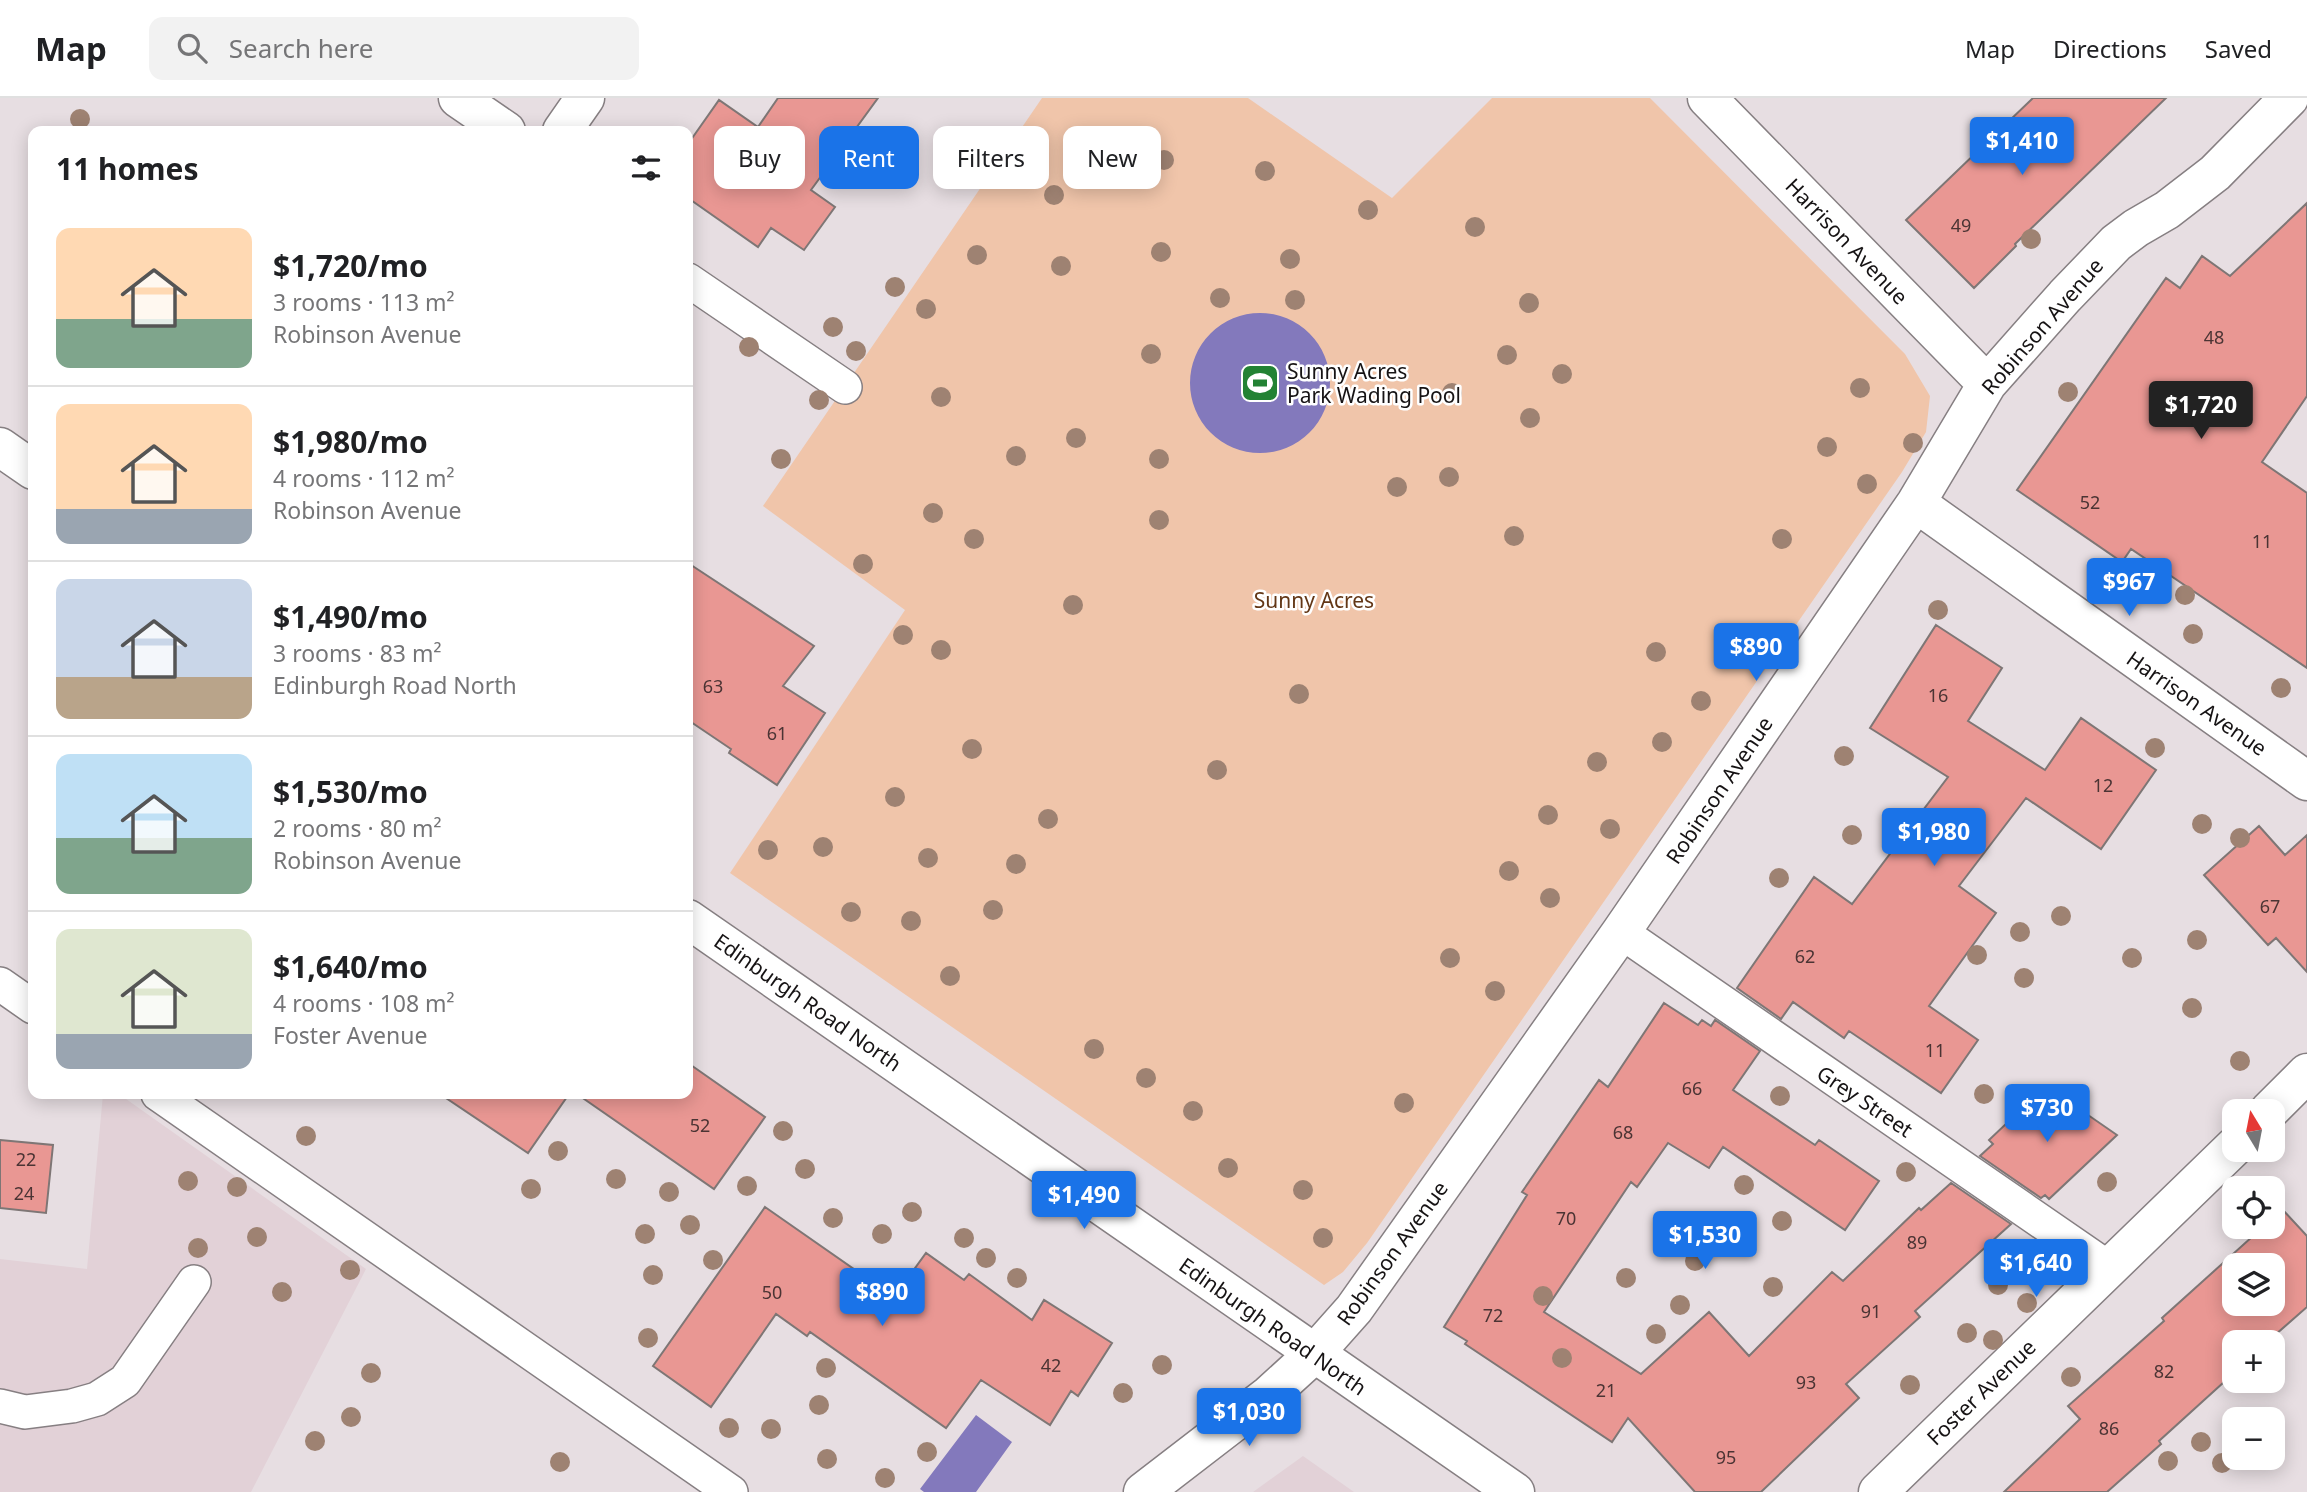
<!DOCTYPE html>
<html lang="en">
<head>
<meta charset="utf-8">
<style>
	:root { --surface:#fff; --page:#f2f2f2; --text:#202124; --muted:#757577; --line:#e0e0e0; --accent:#1a73e8 }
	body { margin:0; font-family:"Noto Sans",sans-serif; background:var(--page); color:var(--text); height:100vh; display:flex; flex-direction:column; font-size:26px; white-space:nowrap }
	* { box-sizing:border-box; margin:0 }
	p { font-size:23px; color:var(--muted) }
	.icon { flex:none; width:38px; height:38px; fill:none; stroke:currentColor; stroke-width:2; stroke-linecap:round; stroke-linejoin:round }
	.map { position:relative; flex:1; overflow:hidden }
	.details { position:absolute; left:28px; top:28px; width:665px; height:973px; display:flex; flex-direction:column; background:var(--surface); border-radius:14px; box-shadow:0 4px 18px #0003 }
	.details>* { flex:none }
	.top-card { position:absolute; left:714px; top:28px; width:665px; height:63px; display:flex; gap:14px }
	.needle { width:46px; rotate:350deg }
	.buttons { position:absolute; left:2222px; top:1001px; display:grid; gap:14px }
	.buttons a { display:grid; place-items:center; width:63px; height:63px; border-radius:14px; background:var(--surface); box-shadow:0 4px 18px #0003; font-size:35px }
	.price { position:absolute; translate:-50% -60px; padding:0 16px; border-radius:7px; background:var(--accent); color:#fff; font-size:23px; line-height:46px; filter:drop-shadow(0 2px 4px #0008) }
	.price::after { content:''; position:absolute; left:50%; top:42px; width:21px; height:16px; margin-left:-10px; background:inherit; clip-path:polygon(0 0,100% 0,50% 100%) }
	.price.selected { background:#222; color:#fff }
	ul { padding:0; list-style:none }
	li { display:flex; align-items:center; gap:21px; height:175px; padding:0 28px }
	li+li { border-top:2px solid var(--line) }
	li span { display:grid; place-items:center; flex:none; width:196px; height:140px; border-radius:14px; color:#555 }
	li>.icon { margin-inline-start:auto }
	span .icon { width:84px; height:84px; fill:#fffc; stroke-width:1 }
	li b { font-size:30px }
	h2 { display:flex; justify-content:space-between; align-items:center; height:84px; padding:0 28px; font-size:30px }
	.tag { padding:0 24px; border-radius:14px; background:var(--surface); box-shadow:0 4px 18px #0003; font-size:24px; line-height:63px }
	.tag.selected { background:var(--accent); color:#fff }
	header { display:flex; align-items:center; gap:42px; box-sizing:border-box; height:98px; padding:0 35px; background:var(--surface); border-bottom:2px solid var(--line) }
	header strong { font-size:33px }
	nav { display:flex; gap:38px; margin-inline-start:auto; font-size:24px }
	.search { width:490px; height:63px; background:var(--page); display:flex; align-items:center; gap:18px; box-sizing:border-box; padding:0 24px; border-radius:14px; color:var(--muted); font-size:26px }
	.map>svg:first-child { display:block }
</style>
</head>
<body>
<header>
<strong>Map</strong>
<div class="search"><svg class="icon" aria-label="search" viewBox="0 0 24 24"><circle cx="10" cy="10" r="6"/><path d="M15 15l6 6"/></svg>Search here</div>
<nav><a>Map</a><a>Directions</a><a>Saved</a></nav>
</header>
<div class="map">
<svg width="2307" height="1394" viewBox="0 0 2307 1394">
	<rect width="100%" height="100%" fill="#e7dee2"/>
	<path fill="#e2d1d7" d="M 103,996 L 119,996 L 366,1171 L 251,1394 L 0,1394 L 0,1161 L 87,1171 Z
		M 1303,1358 L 1354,1394 L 1253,1394 Z"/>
	<path fill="#f0c5aa" d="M 1042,0 L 1248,0 L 1392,100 L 1492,0 L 1650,0 L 1905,256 L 1930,298 L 1926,334 L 1902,374 L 1367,1145 L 1343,1174 L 1324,1187 L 730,775 L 905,512 L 763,408 Z"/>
	<path fill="#8379bc" d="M1190 285a70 70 0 1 1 140 0a70 70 0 1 1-140 0Z
		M 976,1317 L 1012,1344 L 976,1394 L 924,1394 L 920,1391 Z"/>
	<path fill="#e99793" stroke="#7e7675" stroke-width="2" fill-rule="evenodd" d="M 778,0 L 878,0 L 811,92 L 835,109 L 804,152 L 771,130 L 758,149 L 688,100 L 688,46 L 719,2 L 758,29 Z
		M 2033,0 L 2166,0 L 2015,146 L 2016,148 L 1974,190 L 1906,122 Z
		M 2307,105 L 2307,298 L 2262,364 L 2307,395 L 2307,570 L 2131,451 L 2122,464 L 2017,392 L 2166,180 L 2180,190 L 2202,158 L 2230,178 Z
		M 688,465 L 814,548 L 783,588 L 825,615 L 777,687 L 729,655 L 731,651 L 688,622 Z
		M 1936,527 L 2002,570 L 1968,623 L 2045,672 L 2081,620 L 2156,672 L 2101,751 L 2026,700 L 1959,788 L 1996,815 L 1929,908 L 1978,942 L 1941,995 L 1849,933 L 1844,940 L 1793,904 L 1781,921 L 1737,890 L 1814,779 L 1852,806 L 1948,679 L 1870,630 Z
		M 2259,728 L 2285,757 L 2307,737 L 2307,874 L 2276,840 L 2268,847 L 2204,777 Z
		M 1664,905 L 1698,927 L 1702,922 L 1711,928 L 1715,922 L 1760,953 L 1733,992 L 1815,1047 L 1819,1042 L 1879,1083 L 1845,1132 L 1723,1049 L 1709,1070 L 1668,1045 L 1637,1089 L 1631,1084 L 1544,1214 L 1641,1276 L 1709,1214 L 1749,1258 L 1832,1174 L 1843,1183 L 1919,1110 L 1921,1112 L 1951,1085 L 2011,1126 L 1915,1213 L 1920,1219 L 1846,1286 L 1859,1300 L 1761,1394 L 1695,1394 L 1628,1320 L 1612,1344 L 1465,1246 L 1467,1243 L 1444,1229 L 1527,1097 L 1522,1094 L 1599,982 L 1608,989 Z
		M 688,965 L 765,1019 L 714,1091 L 577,996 L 688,996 Z
		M 2046,988 L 2117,1037 L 2049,1101 L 2045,1097 L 2041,1100 L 1980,1058 L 1993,1046 L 1989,1042 Z
		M 440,996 L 569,996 L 528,1055 Z
		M 0,1042 L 53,1047 L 46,1115 L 0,1110 Z
		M 765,1109 L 894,1199 L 926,1155 L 964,1182 L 969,1176 L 1032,1222 L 1044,1202 L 1112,1245 L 1078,1298 L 1071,1293 L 1050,1327 L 981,1282 L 946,1330 L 810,1234 L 807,1238 L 776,1216 L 711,1309 L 653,1268 Z
		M 2282,1111 L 2307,1138 L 2307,1209 L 2267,1244 L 2235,1244 L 2235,1274 L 2159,1343 L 2161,1346 L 2107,1394 L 2004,1394 L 2080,1321 L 2068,1308 L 2164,1223 L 2162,1220 L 2263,1129 L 2273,1129 L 2273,1119 ZM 2235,1167 L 2273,1167 L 2273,1206 L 2235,1206 Z"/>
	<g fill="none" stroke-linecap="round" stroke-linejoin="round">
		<defs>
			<path id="lane" d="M 688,182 L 845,289
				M 1621,834 L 2110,1171
				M 0,886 L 33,909
				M 158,996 L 731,1394
				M 0,1308 L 25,1314 L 72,1308 L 97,1301 L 125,1283 L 194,1184"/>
			<path id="street" d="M 458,0 L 506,33
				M 1707,0 L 1987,286
				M 562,33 L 585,0
				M 1916,405 L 2307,683
				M 2269,1013 L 2307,975
				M 1143,1394 L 1269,1297 L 1314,1256 L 1354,1211 L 1621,834 L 1916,405 L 1987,286 L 2065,198 L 2116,145 L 2136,130 L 2167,112 L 2215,75 L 2289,0
				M 1878,1394 L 2235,1048"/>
			<path id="secondary" d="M 0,349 L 33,372
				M 688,821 L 1515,1394"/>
		</defs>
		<use href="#lane" stroke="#867f82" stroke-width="36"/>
		<use href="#street" stroke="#867f82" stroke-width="41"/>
		<use href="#secondary" stroke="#867f82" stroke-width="41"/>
		<use href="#lane" stroke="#fff" stroke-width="33"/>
		<use href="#street" stroke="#fff" stroke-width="38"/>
		<use href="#secondary" stroke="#fff" stroke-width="38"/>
	</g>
	<g fill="#9e8272">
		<circle cx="80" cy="21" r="10"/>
		<circle cx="1017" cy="41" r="10"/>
		<circle cx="1164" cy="62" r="10"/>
		<circle cx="1265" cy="73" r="10"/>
		<circle cx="1054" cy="97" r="10"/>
		<circle cx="1368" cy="112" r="10"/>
		<circle cx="1475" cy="129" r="10"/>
		<circle cx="2031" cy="141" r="10"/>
		<circle cx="1161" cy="154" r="10"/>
		<circle cx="977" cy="157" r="10"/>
		<circle cx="1290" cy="161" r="10"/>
		<circle cx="1061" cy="168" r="10"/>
		<circle cx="895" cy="189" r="10"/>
		<circle cx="1220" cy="200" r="10"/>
		<circle cx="1295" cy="202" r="10"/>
		<circle cx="1529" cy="205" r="10"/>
		<circle cx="926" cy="211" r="10"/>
		<circle cx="833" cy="229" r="10"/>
		<circle cx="749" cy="249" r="10"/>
		<circle cx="856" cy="253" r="10"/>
		<circle cx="1151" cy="256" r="10"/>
		<circle cx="1507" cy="257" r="10"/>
		<circle cx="1562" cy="276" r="10"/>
		<circle cx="1860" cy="290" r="10"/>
		<circle cx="2068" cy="294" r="10"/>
		<circle cx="1452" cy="295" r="10"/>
		<circle cx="941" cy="299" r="10"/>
		<circle cx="819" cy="302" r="10"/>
		<circle cx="1530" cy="320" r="10"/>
		<circle cx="1076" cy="340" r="10"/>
		<circle cx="1913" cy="345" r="10"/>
		<circle cx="1827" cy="349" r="10"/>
		<circle cx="1016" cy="358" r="10"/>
		<circle cx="781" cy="361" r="10"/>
		<circle cx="1159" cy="361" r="10"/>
		<circle cx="1449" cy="379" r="10"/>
		<circle cx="1867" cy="386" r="10"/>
		<circle cx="1397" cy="389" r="10"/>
		<circle cx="933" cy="415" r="10"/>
		<circle cx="1159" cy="422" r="10"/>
		<circle cx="1514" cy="438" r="10"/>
		<circle cx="974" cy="441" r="10"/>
		<circle cx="1782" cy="441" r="10"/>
		<circle cx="863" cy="466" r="10"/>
		<circle cx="2185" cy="497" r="10"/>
		<circle cx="1073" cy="507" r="10"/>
		<circle cx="1938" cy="512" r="10"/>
		<circle cx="2193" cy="536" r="10"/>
		<circle cx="903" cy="537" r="10"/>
		<circle cx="1748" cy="547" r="10"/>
		<circle cx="941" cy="552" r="10"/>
		<circle cx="1656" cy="554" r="10"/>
		<circle cx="2281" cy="590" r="10"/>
		<circle cx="1299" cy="596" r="10"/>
		<circle cx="1701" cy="603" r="10"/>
		<circle cx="1662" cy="644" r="10"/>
		<circle cx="2155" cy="650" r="10"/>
		<circle cx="972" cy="651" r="10"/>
		<circle cx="1844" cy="658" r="10"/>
		<circle cx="1597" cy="664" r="10"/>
		<circle cx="1217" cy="672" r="10"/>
		<circle cx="895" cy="699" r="10"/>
		<circle cx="1548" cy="717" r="10"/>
		<circle cx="1048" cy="721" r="10"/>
		<circle cx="2202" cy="726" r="10"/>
		<circle cx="1610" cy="731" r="10"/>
		<circle cx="1852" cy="737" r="10"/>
		<circle cx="2240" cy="740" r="10"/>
		<circle cx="823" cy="749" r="10"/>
		<circle cx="768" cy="752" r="10"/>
		<circle cx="928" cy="760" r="10"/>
		<circle cx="1016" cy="766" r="10"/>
		<circle cx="1509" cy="773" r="10"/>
		<circle cx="1779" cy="780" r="10"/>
		<circle cx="1550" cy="800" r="10"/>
		<circle cx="993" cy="812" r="10"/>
		<circle cx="851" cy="814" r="10"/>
		<circle cx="2061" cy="818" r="10"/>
		<circle cx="911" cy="823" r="10"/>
		<circle cx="2020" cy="834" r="10"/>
		<circle cx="2197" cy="842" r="10"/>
		<circle cx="1977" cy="857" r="10"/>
		<circle cx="1450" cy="860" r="10"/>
		<circle cx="2132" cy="860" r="10"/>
		<circle cx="950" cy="878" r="10"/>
		<circle cx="2024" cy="880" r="10"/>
		<circle cx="1495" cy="893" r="10"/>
		<circle cx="2192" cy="910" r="10"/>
		<circle cx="1094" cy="951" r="10"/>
		<circle cx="2240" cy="963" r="10"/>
		<circle cx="1146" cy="980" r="10"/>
		<circle cx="1984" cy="996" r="10"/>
		<circle cx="1780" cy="998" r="10"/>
		<circle cx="1404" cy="1005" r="10"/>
		<circle cx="1193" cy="1013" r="10"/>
		<circle cx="783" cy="1033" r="10"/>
		<circle cx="306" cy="1038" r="10"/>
		<circle cx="558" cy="1053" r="10"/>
		<circle cx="1228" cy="1070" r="10"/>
		<circle cx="805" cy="1071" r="10"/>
		<circle cx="1906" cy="1074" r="10"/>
		<circle cx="616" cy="1081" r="10"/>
		<circle cx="188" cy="1083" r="10"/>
		<circle cx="2107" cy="1084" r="10"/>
		<circle cx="1744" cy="1087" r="10"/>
		<circle cx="747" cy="1088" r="10"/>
		<circle cx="237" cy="1089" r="10"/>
		<circle cx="531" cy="1091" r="10"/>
		<circle cx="1303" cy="1092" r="10"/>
		<circle cx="669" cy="1094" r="10"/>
		<circle cx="912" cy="1114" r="10"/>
		<circle cx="833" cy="1120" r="10"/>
		<circle cx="1724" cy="1123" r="10"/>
		<circle cx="1782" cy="1123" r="10"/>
		<circle cx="690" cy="1127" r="10"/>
		<circle cx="645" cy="1136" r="10"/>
		<circle cx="882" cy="1136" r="10"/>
		<circle cx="257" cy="1139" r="10"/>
		<circle cx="964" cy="1140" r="10"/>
		<circle cx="1323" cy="1140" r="10"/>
		<circle cx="198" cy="1150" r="10"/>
		<circle cx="986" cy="1160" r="10"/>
		<circle cx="713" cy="1162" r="10"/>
		<circle cx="1695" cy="1163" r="10"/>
		<circle cx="2018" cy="1165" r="10"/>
		<circle cx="350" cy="1172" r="10"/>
		<circle cx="653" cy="1177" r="10"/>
		<circle cx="1017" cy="1180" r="10"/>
		<circle cx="1626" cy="1180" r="10"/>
		<circle cx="1998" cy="1187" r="10"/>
		<circle cx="1773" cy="1189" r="10"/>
		<circle cx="282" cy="1194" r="10"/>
		<circle cx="1543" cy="1198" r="10"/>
		<circle cx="2027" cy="1205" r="10"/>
		<circle cx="1680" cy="1207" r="10"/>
		<circle cx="1967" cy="1235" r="10"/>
		<circle cx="1656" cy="1236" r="10"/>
		<circle cx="648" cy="1240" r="10"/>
		<circle cx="1993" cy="1242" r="10"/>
		<circle cx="1562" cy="1260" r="10"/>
		<circle cx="1162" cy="1267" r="10"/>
		<circle cx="826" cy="1270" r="10"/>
		<circle cx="371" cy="1275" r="10"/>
		<circle cx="2071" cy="1279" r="10"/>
		<circle cx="1910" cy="1287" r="10"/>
		<circle cx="1123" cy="1295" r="10"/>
		<circle cx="819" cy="1307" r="10"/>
		<circle cx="351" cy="1319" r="10"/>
		<circle cx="729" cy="1330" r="10"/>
		<circle cx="771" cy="1331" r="10"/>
		<circle cx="315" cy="1343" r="10"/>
		<circle cx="2201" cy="1344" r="10"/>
		<circle cx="927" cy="1354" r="10"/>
		<circle cx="827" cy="1361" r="10"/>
		<circle cx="2168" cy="1363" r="10"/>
		<circle cx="560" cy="1364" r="10"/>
		<circle cx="2222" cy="1365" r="10"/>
		<circle cx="885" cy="1380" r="10"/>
	</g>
	<defs>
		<symbol id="stadium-square" viewBox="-11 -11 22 22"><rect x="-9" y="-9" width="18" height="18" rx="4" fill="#238234" stroke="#fff"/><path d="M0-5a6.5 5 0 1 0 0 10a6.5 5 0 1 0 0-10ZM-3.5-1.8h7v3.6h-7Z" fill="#fff"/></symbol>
	</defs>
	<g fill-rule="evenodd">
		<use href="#stadium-square" x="1238" y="263" width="44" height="44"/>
	</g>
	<g text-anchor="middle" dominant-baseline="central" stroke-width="5" stroke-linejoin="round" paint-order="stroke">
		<g font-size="18" fill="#4b3434">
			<text x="1961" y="127">49</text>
			<text x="2214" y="239">48</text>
			<text x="2090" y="404">52</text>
			<text x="2262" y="443">11</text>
			<text x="713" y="588">63</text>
			<text x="1938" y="597">16</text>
			<text x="777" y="635">61</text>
			<text x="2103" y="687">12</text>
			<text x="2270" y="808">67</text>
			<text x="1805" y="858">62</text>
			<text x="1935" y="952">11</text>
			<text x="1692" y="990">66</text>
			<text x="700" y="1027">52</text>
			<text x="1623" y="1034">68</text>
			<text x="26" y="1061">22</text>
			<text x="24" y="1095">24</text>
			<text x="1566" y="1120">70</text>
			<text x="1917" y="1144">89</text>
			<text x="772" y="1194">50</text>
			<text x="1871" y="1213">91</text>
			<text x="1493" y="1217">72</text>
			<text x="1051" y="1267">42</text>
			<text x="2164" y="1273">82</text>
			<text x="1806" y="1284">93</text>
			<text x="1606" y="1292">21</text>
			<text x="2109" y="1330">86</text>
			<text x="1726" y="1359">95</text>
		</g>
		<g font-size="21" fill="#161314" stroke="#fff">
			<text transform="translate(1847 143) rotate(46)">Harrison Avenue</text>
			<text transform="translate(2042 228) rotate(-49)">Robinson Avenue</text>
			<text transform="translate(2197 605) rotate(35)">Harrison Avenue</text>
			<text transform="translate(1719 692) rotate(-56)">Robinson Avenue</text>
			<text transform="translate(808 904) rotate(35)">Edinburgh Road North</text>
			<text transform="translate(1865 1003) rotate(34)">Grey Street</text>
			<text transform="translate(1392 1155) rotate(-54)">Robinson Avenue</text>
			<text transform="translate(1273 1228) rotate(35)">Edinburgh Road North</text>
			<text transform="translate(1981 1294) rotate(-44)">Foster Avenue</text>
		</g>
		<g font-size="21" fill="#161314" stroke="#fff" text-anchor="start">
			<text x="1287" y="273">Sunny Acres<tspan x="1287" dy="24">Park Wading Pool</tspan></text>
		</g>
		<g font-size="21" fill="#633716" stroke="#fff">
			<text x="1314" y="502">Sunny Acres</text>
		</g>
	</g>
</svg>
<div class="buttons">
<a><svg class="needle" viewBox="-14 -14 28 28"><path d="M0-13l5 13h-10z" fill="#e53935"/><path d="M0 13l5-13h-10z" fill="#757577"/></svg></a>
<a><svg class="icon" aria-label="locate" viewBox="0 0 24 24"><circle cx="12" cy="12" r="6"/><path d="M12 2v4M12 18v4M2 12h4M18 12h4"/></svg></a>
<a><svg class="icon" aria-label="layers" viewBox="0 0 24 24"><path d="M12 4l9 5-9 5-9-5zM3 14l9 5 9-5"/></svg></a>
<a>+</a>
<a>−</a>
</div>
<b class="price" style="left:2022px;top:79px">$1,410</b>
<b class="price selected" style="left:2201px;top:343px">$1,720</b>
<b class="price" style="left:2129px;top:520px">$967</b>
<b class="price" style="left:1756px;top:585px">$890</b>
<b class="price" style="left:1934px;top:770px">$1,980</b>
<b class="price" style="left:2047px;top:1046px">$730</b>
<b class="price" style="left:1084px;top:1133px">$1,490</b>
<b class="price" style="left:1705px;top:1173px">$1,530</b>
<b class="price" style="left:2036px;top:1201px">$1,640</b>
<b class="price" style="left:882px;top:1230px">$890</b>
<b class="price" style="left:1249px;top:1350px">$1,030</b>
<div class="top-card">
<a class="tag">Buy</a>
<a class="tag selected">Rent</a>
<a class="tag">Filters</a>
<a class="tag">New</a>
</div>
<section class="details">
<h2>11 homes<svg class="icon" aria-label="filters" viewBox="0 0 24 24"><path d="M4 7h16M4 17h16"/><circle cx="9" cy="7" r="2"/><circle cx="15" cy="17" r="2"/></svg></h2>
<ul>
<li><span style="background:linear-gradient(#ffd9b3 65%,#7fa58c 0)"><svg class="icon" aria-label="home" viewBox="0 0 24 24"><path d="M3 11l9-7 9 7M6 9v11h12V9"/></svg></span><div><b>$1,720/mo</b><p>3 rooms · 113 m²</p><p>Robinson Avenue</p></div></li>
<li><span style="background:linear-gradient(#ffd9b3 75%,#9aa5b1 0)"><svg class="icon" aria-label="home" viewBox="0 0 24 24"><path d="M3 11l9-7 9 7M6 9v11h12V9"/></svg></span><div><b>$1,980/mo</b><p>4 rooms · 112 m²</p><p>Robinson Avenue</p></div></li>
<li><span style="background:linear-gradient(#c9d6e8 70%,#b9a48a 0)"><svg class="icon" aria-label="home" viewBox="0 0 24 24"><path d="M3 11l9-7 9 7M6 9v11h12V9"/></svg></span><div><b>$1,490/mo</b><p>3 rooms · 83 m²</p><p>Edinburgh Road North</p></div></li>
<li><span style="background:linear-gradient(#bfe0f5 60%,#7fa58c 0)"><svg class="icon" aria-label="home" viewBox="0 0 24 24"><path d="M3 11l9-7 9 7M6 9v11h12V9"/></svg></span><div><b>$1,530/mo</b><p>2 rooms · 80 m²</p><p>Robinson Avenue</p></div></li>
<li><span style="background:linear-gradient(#dfe7d0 75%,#9aa5b1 0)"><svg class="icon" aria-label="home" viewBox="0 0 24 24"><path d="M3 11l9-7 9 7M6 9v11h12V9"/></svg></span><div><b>$1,640/mo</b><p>4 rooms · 108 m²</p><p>Foster Avenue</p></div></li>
</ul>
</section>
</div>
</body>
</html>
